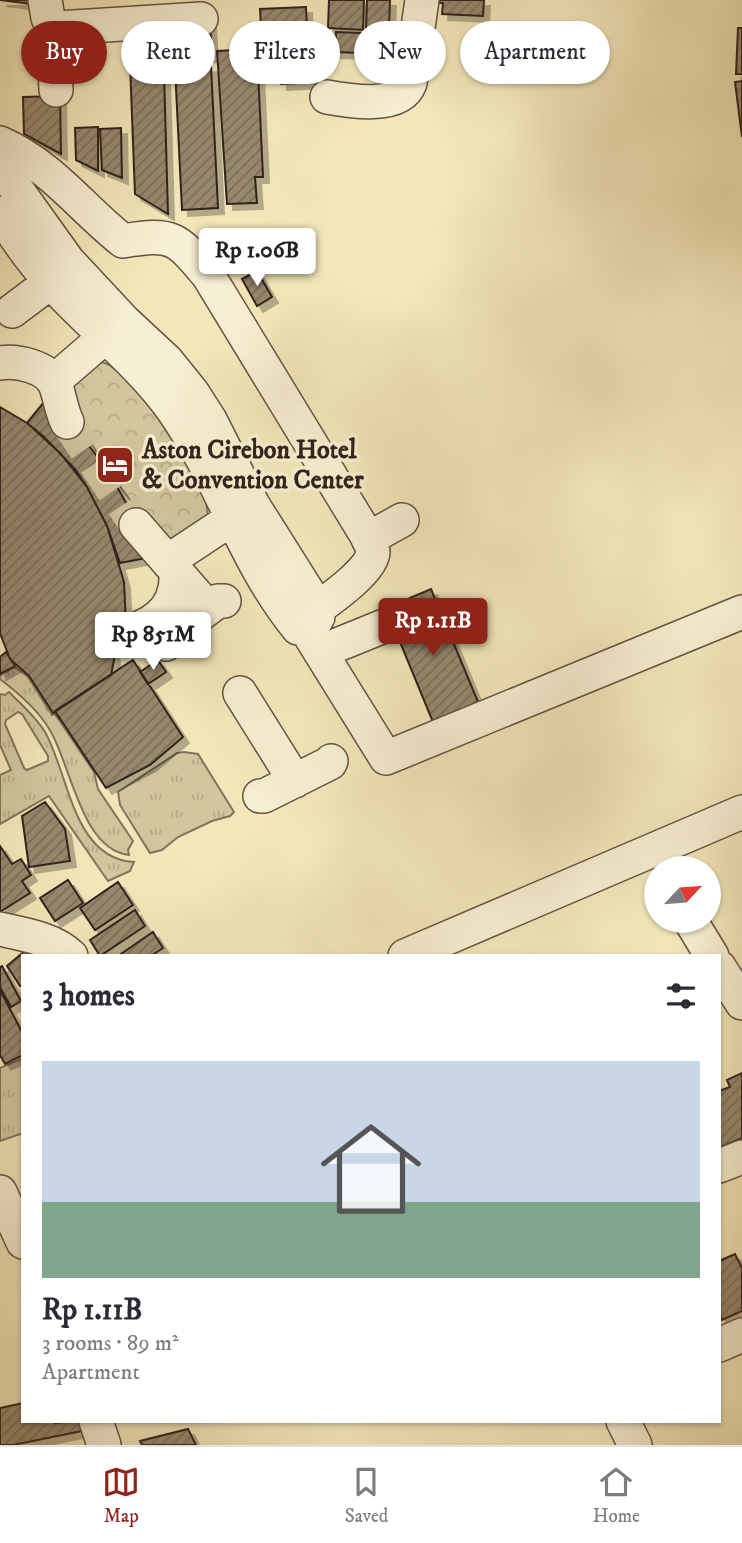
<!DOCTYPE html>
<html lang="en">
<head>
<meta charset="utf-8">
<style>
	:root { --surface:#fff; --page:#f2f2f3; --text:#2b2b33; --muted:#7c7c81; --line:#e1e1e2; --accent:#8f2418 }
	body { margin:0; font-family:"IM FELL DW Pica",serif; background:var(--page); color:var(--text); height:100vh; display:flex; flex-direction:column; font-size:26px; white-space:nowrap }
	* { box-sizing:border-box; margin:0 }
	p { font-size:23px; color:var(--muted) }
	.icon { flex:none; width:38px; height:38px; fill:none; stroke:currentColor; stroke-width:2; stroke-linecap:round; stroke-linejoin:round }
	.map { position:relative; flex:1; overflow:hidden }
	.side { position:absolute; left:21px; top:954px; width:700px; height:469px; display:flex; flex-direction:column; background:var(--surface); border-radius:0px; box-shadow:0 2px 5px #0004 }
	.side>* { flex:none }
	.hud { position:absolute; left:21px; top:21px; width:700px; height:63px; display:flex; gap:14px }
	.needle { width:46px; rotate:64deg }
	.buttons { position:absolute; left:644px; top:856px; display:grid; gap:14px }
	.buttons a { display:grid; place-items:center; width:77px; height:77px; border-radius:50%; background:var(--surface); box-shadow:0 2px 5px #0004; font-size:35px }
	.price { position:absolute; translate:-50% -60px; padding:0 16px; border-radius:7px; background:#fff; color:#222; font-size:23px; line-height:46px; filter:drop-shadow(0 2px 4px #0008) }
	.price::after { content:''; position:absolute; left:50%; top:42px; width:21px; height:16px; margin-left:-10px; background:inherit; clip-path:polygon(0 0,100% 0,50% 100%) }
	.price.current { background:var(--accent); color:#fff }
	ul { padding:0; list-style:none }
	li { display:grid; align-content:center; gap:14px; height:371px; padding:0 21px }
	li+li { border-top:2px solid var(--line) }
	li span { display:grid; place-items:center; height:217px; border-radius:0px; color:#555 }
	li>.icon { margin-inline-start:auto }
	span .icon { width:126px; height:126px; fill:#fffc; stroke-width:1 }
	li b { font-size:30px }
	h2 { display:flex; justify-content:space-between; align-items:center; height:84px; padding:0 21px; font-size:30px }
	.tag { padding:0 24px; border-radius:32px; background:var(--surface); box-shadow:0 2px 5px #0004; font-size:24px; line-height:63px }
	.tag.current { background:var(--accent); color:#fff }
	.dock { display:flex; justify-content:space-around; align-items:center; height:98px; border-top:2px solid var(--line); background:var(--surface); font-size:19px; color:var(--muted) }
	.dock a { display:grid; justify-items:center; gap:4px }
	.dock .current { color:var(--accent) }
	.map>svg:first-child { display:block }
</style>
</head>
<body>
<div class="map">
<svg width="742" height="1445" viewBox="0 0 742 1445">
	<defs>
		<pattern id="grass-tufts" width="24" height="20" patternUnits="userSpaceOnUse" patternTransform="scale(1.75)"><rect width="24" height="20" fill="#d2c69f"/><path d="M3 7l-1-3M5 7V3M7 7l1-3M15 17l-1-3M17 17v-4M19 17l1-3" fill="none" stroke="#b5aa88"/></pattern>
		<pattern id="park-crowns" width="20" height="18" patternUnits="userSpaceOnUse" patternTransform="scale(1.75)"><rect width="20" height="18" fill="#d2c69f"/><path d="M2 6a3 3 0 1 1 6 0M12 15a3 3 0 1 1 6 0" fill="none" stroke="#b5aa88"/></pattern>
		<pattern id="building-hatch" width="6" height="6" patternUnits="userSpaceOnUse" patternTransform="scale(1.75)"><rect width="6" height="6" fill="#96886d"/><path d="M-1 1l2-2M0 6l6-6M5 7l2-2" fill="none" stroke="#7b6f59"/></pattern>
		<filter id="shadow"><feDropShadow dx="6" dy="6" stdDeviation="0" flood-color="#0004"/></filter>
	</defs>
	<rect width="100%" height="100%" fill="#f3e7ba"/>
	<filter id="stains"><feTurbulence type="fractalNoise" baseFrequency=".00286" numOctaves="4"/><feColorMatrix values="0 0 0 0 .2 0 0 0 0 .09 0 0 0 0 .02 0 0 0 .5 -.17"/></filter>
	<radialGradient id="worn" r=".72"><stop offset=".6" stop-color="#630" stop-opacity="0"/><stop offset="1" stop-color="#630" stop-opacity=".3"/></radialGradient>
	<path fill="url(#grass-tufts)" stroke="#82745c" stroke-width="2" fill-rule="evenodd" d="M 15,667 L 28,677 L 52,715 L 55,714 L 94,772 L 98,789 L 133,841 L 128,850 L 129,855 C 79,849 71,759 46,724 C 34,706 17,692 0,679 L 0,676 Z
		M 9,692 C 21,704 36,717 45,732 C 69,774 73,859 134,862 L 130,871 L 108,881 L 49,796 L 0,824 L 0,775 L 11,770 L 0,745 L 0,694 L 5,695 ZM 18,712 L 22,714 L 48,756 L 48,761 L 27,770 L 24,768 L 5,724 L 6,720 Z
		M 184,752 L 198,754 L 234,812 L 230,816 L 212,821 L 178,837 L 162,850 L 150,853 L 120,805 L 118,792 L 177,753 Z
		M 23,1058 L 23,1133 L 0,1141 L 0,1068 Z"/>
	<path fill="url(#park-crowns)" stroke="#82745c" stroke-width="2" d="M 101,362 C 130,366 197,470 205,499 C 207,504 207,510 208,515 L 173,542 L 153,532 L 102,461 L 87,436 L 72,398 L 73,382 L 92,364 Z"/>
	<path fill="url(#building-hatch)" stroke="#32221a" stroke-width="2" filter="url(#shadow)" d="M 0,0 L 32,0 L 32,4 Z
		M 329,0 L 364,0 L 363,30 L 328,28 Z
		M 367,0 L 390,0 L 389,29 L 366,29 Z
		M 437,0 L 484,0 L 483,16 L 442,14 L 443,3 L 437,3 Z
		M 306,7 L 308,45 L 262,47 L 260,9 Z
		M 210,21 L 212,56 L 169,58 L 168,23 Z
		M 738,28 L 742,28 L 742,74 L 736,74 Z
		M 336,32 L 387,34 L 386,54 L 335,52 Z
		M 163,37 L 168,214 L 135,194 L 129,38 Z
		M 257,49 L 263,177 L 255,177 L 257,203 L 227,204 L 217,51 Z
		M 314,50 L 315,82 L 281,84 L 279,52 Z
		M 211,66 L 218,208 L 182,210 L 175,68 Z
		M 742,81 L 742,137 L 735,82 Z
		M 60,96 L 61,154 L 24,134 L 23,97 Z
		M 98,127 L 98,171 L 76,160 L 75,128 Z
		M 121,128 L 122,178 L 102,170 L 100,129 Z
		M 257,271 L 272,297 L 257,306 L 242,279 Z
		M 44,402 L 79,433 L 109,472 L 131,512 L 146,558 L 120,563 L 107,526 L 87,487 L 60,453 L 27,423 Z
		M 0,407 L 27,423 L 43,436 L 75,469 L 87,487 L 107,526 L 124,582 L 126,624 L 97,625 L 102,629 L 113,646 L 114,660 L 111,675 L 53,713 L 29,676 L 10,659 L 0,633 Z
		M 431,589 L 481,709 L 435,727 L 386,608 Z
		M 6,652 L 15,666 L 0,674 L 0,657 Z
		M 133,660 L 183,737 L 150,765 L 106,788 L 55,711 Z
		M 158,660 L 166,672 L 148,684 L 140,672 Z
		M 45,802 L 65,829 L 70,861 L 29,867 L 22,816 Z
		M 0,846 L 12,864 L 21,859 L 31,875 L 22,881 L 30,893 L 0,912 Z
		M 68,880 L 83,903 L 55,921 L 40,898 Z
		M 118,882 L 133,905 L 95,930 L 80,908 Z
		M 135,910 L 145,926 L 100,956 L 90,940 Z
		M 153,932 L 163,948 L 151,956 L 118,956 Z
		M 26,950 L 30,956 L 23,956 L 23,985 L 20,986 L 7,966 Z
		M 2,966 L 21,1001 L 11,1007 L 0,987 L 0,967 Z
		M 0,990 L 23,1034 L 23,1055 L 5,1064 L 0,1055 Z
		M 742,1073 L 742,1138 L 719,1148 L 719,1091 L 730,1087 L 727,1080 Z
		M 735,1254 L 742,1268 L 742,1311 L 722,1320 L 719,1314 L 719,1261 Z
		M 23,1403 L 23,1421 L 54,1421 L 55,1423 L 79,1421 L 82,1431 L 13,1445 L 0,1445 L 0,1408 Z
		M 188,1429 L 196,1445 L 142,1445 L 140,1441 Z"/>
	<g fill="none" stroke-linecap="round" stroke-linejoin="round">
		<path stroke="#ccc09a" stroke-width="33" stroke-dasharray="33 17" stroke-linecap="butt" d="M 67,422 L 136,525"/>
		<defs>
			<path id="minor" d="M 45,0 L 48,18 L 53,24 L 56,90
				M 53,24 L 58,28 L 201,19
				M 327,97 C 349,101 400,110 410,83 L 422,0
				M 0,143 C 53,167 79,206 123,241 C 173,233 176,237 208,275 L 367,536 C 369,541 373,547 373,552 C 373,569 332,598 318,608
				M 0,166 L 68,261 L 124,321 L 167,361 L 192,392 L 210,420 L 253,505 L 318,608 L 318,617 L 312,626
				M 0,213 C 15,237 32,261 51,282 C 90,326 139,362 173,410 C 221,479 244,562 298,628 L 306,629 L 386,758 L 742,612
				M 12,311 L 68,269
				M 0,363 C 17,360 47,367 55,384 C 60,396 61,410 67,422
				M 54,381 L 121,323
				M 136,525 L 208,608
				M 368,539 L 402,520
				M 168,561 L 248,508
				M 116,635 C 150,628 179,611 176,571
				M 166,644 L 167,639 L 218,601 L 224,601
				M 320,652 L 384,626
				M 240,693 L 295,781
				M 260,796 L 264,796 L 330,763 L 331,761
				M 690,920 L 712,956
				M 0,929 C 23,934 54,939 71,956
				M 405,956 L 742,812
				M 719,967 L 742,1003
				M 719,1166 L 742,1157
				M 0,1192 L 23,1242
				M 719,1345 L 742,1335
				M 96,1421 L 104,1445
				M 623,1421 L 635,1445"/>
		</defs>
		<use href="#minor" stroke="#625342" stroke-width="36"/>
		<use href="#minor" stroke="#f7efd2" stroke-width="33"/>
	</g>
	<defs>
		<symbol id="hotel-square" viewBox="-11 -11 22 22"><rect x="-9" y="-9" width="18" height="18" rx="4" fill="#8f2418" stroke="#f7efd2"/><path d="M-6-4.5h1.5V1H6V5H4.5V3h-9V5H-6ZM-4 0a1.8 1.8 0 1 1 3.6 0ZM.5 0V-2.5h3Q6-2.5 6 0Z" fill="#fff"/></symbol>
	</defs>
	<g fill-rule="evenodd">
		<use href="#hotel-square" x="93" y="443" width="44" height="44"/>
	</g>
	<g text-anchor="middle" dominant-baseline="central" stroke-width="7" stroke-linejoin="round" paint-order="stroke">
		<g font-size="26" font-weight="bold" fill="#32221a" stroke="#f7efd2" text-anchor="start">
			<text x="142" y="450">Aston Cirebon Hotel<tspan x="142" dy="30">&amp; Convention Center</tspan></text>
		</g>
	</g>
	<rect width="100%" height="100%" filter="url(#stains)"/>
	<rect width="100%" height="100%" fill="url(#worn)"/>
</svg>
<div class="buttons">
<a><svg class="needle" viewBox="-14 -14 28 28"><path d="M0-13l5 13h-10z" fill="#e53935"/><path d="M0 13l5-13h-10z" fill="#7c7c81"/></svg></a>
</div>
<b class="price" style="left:257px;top:288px">Rp 1.06B</b>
<b class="price current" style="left:433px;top:658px">Rp 1.11B</b>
<b class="price" style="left:153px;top:672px">Rp 851M</b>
<div class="hud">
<a class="tag current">Buy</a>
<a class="tag">Rent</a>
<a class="tag">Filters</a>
<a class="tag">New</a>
<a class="tag">Apartment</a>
</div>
<section class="side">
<h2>3 homes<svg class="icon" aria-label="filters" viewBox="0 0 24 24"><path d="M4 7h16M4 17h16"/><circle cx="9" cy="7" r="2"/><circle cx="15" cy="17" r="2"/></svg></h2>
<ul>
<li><span style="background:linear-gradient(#c9d6e8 65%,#7fa58c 0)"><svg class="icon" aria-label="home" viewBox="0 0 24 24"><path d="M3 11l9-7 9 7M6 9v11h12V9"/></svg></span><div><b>Rp 1.11B</b><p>3 rooms · 89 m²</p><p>Apartment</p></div></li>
</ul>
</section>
</div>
<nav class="dock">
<a class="current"><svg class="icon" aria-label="map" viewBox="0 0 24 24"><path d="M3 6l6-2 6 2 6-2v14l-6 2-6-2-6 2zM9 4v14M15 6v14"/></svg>Map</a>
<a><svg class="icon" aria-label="saved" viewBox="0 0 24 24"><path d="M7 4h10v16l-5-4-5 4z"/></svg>Saved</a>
<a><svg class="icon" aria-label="home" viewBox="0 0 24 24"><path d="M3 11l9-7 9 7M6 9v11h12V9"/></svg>Home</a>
</nav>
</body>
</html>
